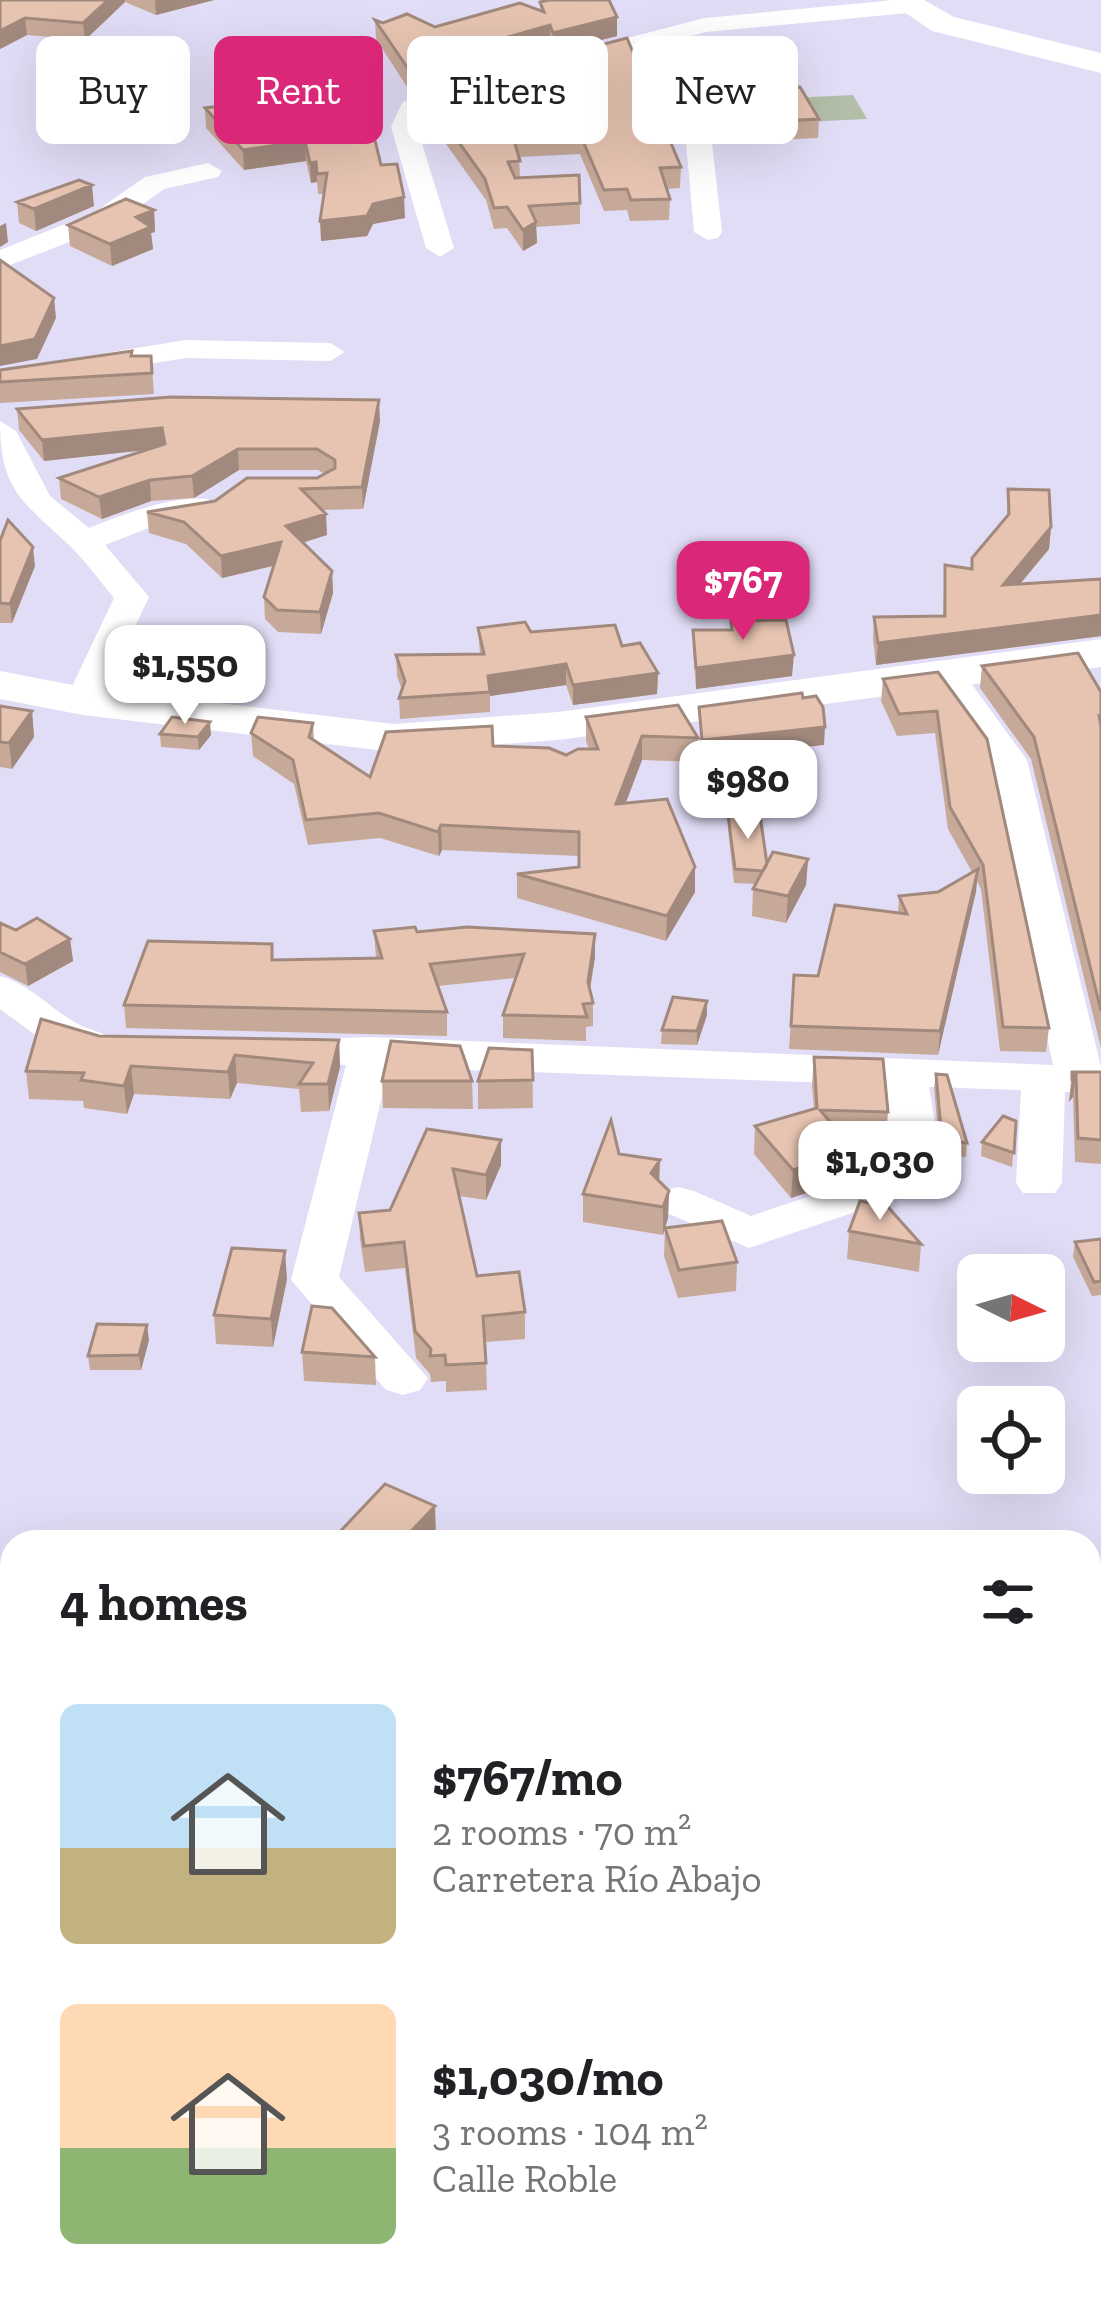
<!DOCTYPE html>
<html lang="en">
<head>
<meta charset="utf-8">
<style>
	:root { --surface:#fff; --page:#f2f2f2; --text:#202124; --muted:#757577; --accent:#db2777 }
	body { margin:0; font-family:"Zilla Slab",serif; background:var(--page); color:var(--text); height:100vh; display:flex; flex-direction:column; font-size:45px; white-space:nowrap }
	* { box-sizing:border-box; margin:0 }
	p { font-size:39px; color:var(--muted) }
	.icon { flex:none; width:66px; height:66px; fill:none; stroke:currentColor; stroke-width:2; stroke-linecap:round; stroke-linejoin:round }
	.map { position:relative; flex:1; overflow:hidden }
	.side { position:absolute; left:0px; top:1530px; width:1101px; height:771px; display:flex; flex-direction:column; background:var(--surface); border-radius:36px 36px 0 0; box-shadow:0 12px 48px #0002 }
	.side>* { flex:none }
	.top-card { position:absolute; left:36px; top:36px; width:1029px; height:108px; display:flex; gap:24px }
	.needle { width:78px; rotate:95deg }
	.buttons { position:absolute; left:957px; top:1254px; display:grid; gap:24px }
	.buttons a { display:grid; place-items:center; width:108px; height:108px; border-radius:18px; background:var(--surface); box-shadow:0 12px 48px #0002; font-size:60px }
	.price { position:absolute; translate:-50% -102px; padding:0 27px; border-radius:24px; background:#fff; color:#222; font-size:39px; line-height:78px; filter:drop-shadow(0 3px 6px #0008) }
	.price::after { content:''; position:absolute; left:50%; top:72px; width:36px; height:27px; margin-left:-18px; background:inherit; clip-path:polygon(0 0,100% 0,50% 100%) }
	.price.active { background:var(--accent); color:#fff }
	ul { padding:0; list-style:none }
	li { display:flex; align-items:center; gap:36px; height:300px; padding:0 60px }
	li span { display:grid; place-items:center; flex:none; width:336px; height:240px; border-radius:18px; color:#555 }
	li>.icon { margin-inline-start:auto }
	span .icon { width:144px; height:144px; fill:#fffc; stroke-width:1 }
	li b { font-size:51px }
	h2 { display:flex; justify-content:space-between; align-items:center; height:144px; padding:0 60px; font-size:51px }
	.tag { padding:0 42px; border-radius:18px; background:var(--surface); box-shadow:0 12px 48px #0002; font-size:42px; line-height:108px }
	.tag.active { background:var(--accent); color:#fff }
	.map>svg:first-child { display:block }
</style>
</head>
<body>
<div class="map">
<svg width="1101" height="2299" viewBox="0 0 1101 2299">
	<rect width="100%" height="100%" fill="#e2ddf6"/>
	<path fill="#b2bea8" d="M 853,95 L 867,119 L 720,126 L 708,102 Z"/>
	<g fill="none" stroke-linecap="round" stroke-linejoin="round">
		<path fill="#fff" fill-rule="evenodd" d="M 895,0 L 914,0 L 921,6 L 909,13 L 706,32 L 661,44 L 712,142 L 722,232 L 718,238 L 708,240 L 694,232 L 686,142 L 639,50 L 447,99 L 422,113 L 417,127 L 454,248 L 440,257 L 426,248 L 391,127 L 402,103 L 429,89 L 705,18 Z
			M 208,163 L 222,171 L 218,177 L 164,189 L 115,224 L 0,269 L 0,250 L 95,212 L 145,177 Z
			M 186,340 L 330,343 L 345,352 L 330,361 L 186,358 L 0,388 L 0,370 Z
			M 0,421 L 16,431 L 50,496 L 89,528 C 116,517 203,482 225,508 L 220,515 L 159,524 L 105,545 L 149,597 L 96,709 L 70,709 L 65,701 L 114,598 C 100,581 86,562 71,547 C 24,502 0,492 0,421 Z
			M 947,665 L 960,668 L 1027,760 L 1101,1067 L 1101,1093 L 1065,1092 L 1062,1183 L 1055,1193 L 1023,1193 L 1016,1183 L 1021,1090 L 929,1087 C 934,1117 944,1162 926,1188 L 749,1248 L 662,1211 L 655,1201 L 662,1191 L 678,1187 L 694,1191 L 751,1216 L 888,1170 L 885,1085 L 389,1067 L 339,1277 L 428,1378 L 420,1390 L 403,1395 L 386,1390 L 291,1280 L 346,1065 L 262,1059 L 255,1050 L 262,1041 L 370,1037 L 1053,1065 L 989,760 L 929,676 Z
			M 0,976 C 29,984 50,1008 76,1023 C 91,1032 108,1031 119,1046 L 112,1055 C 70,1066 32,1032 0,1009 Z
			M 0,2191 L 12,2194 L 12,2250 L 0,2247 Z
			M 103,2289 L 175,2289 L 180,2299 L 108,2299 Z"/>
		<path fill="#fff" fill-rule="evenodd" d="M 887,0 L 924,0 L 954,17 L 1101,53 L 1101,73 L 932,31 Z
			M 1101,639 L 1101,667 L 558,740 L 394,752 L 83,715 L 0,699 L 0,671 L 83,687 L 394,724 L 558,712 Z"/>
	</g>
	<path fill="#c7a999" d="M 0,0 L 214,0 L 156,15 L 125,2 L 85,40 L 27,35 L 0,49 Z
		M 540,2 L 617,36 L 553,52 L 550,44 L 456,72 L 456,77 L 411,93 L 376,39 L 375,20 L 383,23 L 435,27 L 540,10 Z
		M 562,55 L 681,167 L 680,188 L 667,189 L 670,199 L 669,220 L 630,221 L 627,210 L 604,211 L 580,154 L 519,157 L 520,177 L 580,203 L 580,224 L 536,227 L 537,243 L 523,251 L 507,228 L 494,229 L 486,200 L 426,116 L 426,96 L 581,117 L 562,74 Z
		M 739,90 L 819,119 L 818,138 L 755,141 L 738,109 Z
		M 205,108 L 381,165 L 405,218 L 373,224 L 367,236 L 321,241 L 324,194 L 318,194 L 317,182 L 311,183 L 306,161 L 244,170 L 206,128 Z
		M 17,202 L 94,206 L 36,231 L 19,223 Z
		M 154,210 L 155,232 L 151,233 L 153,249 L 112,266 L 70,246 L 68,225 Z
		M 132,356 L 151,356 L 154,394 L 0,403 L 0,370 Z
		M 17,409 L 380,421 L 363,509 L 322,510 L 327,535 L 303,543 L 332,571 L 333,593 L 321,634 L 278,632 L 265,619 L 264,597 L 274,566 L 222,578 L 186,544 L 149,533 L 147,512 L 215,501 L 317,478 L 324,474 L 318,470 L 239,470 L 194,498 L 151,501 L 102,519 L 61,499 L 59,478 L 146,450 L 44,461 L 19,430 Z
		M 1008,489 L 1051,527 L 1049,549 L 1019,584 L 1101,579 L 1101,636 L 876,665 L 873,639 L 874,617 L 943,616 L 945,565 L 971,569 L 972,558 L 1007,517 Z
		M 0,541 L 35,566 L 12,623 L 0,623 Z
		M 731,621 L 792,676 L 696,689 L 693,651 L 693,630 L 731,630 Z
		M 478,628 L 531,632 L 622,646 L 658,673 L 657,694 L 573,705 L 566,685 L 490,696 L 490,712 L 400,719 L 399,698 L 402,690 L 397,676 L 396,655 L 480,654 Z
		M 265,663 L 236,701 L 199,696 L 198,683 Z
		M 982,666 L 1101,692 L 1101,1048 L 1031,759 L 980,688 Z
		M 938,672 L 1049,1028 L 1046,1052 L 1000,1051 L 981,889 L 977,881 L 938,1055 L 789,1049 L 794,975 L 818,976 L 898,913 L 899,896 L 938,892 L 972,872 L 948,829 L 935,733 L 897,736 L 881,701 L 883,679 Z
		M 0,706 L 32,711 L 34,737 L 12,769 L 0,767 Z
		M 586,717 L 698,738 L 697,762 L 642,760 L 625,803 L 695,867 L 695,892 L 666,941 L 517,898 L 517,874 L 579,867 L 579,856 L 442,850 L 439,856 L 380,838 L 308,845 L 294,784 L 253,756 L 251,733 L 313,723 L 314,741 L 370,777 L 493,746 L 566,755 L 589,749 L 586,741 Z
		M 160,734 L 211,735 L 199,750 L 161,747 Z
		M 728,815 L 767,864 L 808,859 L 806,885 L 786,923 L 752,916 L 753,889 L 756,884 L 734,883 L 728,829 Z
		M 0,923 L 16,930 L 70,939 L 73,961 L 28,986 L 0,972 Z
		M 374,931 L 417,932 L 595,957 L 590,991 L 593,1003 L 593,1026 L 586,1027 L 586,1041 L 503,1038 L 503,1015 L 516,978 L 438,986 L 447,1012 L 447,1036 L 126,1028 L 124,1005 L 273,960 L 376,958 Z
		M 707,1001 L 707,1015 L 697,1045 L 661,1044 L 662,1030 Z
		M 99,1036 L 339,1040 L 340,1067 L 329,1111 L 301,1112 L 299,1089 L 237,1083 L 230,1099 L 134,1094 L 127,1114 L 84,1108 L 83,1101 L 29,1099 L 26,1071 Z
		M 532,1050 L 533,1108 L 478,1109 L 478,1081 Z
		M 814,1057 L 888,1112 L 886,1139 L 845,1138 L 844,1168 L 840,1169 L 839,1182 L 791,1198 L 754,1154 L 755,1126 L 814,1109 L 812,1085 Z
		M 1072,1072 L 1101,1072 L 1101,1164 L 1075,1162 L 1073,1097 L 1069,1102 Z
		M 936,1074 L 967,1143 L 966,1157 L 940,1154 L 934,1088 Z
		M 382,1081 L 472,1081 L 473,1109 L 383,1108 Z
		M 1016,1121 L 1012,1167 L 981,1156 L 982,1142 Z
		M 427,1129 L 501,1165 L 486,1200 L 459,1196 L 477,1276 L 525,1312 L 525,1339 L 485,1342 L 487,1390 L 446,1392 L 446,1381 L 431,1382 L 430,1374 L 416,1358 L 405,1268 L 365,1272 L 360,1239 L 359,1213 L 390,1210 Z
		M 619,1154 L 659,1181 L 669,1191 L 668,1218 L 665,1228 L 737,1262 L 736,1291 L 678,1298 L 664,1256 L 665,1228 L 663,1235 L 583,1222 L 583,1194 Z
		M 849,1231 L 921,1244 L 919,1272 L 847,1259 Z
		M 1101,1239 L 1101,1295 L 1092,1296 L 1073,1257 L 1075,1242 Z
		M 287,1279 L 273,1347 L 216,1344 L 214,1315 Z
		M 149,1340 L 141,1370 L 90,1370 L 88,1356 Z
		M 302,1352 L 375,1357 L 376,1385 L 304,1381 Z
		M 12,2032 L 12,2086 L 4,2084 L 0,2058 L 0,2053 Z
		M 12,2218 L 12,2281 L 10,2281 L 0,2299 L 6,2225 Z
		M 226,2289 L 309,2289 L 306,2299 L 259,2299 L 227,2292 Z"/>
	<path fill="#a2897d" d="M 108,0 L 125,0 L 125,2 L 85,40 L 83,23 Z
		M 155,0 L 214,0 L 156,15 Z
		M 617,17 L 617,36 L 553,52 L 553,33 Z
		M 25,18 L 27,35 L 0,49 L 0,31 Z
		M 550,25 L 550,44 L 456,72 L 456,77 L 411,93 L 411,73 L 448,54 Z
		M 305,141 L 306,161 L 244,170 L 243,150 Z
		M 316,162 L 317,182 L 311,183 L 310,163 Z
		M 92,185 L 94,206 L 36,231 L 34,209 Z
		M 404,197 L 405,218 L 373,224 L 367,236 L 321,241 L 320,221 L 373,204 Z
		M 154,210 L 155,232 L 151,233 L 153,249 L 112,266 L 110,244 L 136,217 Z
		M 536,222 L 537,243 L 523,251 L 523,230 Z
		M 6,223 L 8,242 L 0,247 L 0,226 Z
		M 54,298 L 56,318 L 37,359 L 0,366 L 0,346 Z
		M 379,400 L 380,421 L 363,509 L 362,487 Z
		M 162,428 L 164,448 L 44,461 L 42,440 Z
		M 238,449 L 239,470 L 194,498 L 192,476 Z
		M 150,480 L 151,501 L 102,519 L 99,497 Z
		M 326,514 L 327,535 L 287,547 L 286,526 Z
		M 1051,527 L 1049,549 L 1001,607 L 1003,585 Z
		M 281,542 L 283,563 L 222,578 L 221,556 Z
		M 33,547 L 35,566 L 12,623 L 10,604 Z
		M 332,571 L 333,593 L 321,634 L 320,612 Z
		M 1101,615 L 1101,636 L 876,665 L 878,643 Z
		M 264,650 L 265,663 L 236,701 L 236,688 Z
		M 794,655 L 792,676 L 696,689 L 696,668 Z
		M 566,664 L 566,685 L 490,696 L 488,676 Z
		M 658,673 L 657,694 L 573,705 L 573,685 Z
		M 32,711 L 34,737 L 12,769 L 9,743 Z
		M 210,722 L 211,735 L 199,750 L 198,737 Z
		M 825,727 L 824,745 L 701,759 L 702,740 Z
		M 642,736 L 642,760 L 616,829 L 616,804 Z
		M 441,825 L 442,850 L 439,856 L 438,832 Z
		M 808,859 L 806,885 L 786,923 L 788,896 Z
		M 695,867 L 695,892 L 666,941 L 667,916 Z
		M 978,869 L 976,892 L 938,1055 L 940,1031 Z
		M 595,934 L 595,957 L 587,1005 L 588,982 Z
		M 70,939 L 73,961 L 28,986 L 25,964 Z
		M 707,1001 L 707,1015 L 697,1045 L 697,1031 Z
		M 339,1040 L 340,1067 L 329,1111 L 328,1084 Z
		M 235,1055 L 237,1083 L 230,1099 L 228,1072 Z
		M 131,1066 L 134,1094 L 127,1114 L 124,1086 Z
		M 1076,1074 L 1073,1097 L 1069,1102 L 1072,1078 Z
		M 501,1140 L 501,1165 L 486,1200 L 486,1175 Z
		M 846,1140 L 844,1168 L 840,1169 L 839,1182 L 791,1198 L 793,1170 L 833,1144 Z
		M 660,1160 L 659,1188 L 651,1173 Z
		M 669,1191 L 668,1218 L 663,1235 L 663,1207 Z
		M 285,1251 L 287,1279 L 273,1347 L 271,1319 Z
		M 147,1325 L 149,1340 L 141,1370 L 139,1355 Z
		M 435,1506 L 436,1535 L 429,1542 L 401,1542 Z
		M 5,2252 L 10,2281 L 6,2299 L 0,2299 L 0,2271 Z
		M 301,2289 L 309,2289 L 306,2299 L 302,2299 Z
		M 476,2289 L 484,2289 L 484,2299 L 467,2299 Z"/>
	<path fill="#e7c4b2" stroke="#a2897d" stroke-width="3" d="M 0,0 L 108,0 L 83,23 L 25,18 L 0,31 Z
		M 549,0 L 609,0 L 617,17 L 553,33 L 550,25 L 448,54 L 455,58 L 411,73 L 375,20 L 383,23 L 407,14 L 435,27 L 520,3 L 544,12 L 540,2 Z
		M 350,38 L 381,165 L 397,164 L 404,197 L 373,204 L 367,216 L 320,221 L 327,173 L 317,174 L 316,162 L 310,163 L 305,141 L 243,150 L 205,108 L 253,102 L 276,65 Z
		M 627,38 L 681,167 L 660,168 L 670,199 L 631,200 L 627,189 L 604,190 L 580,134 L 513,137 L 520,161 L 508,162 L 515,178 L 579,175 L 580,203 L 529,206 L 536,222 L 523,230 L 507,207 L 494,208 L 485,179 L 426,96 L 488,73 L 592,122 L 562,55 Z
		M 800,87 L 819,119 L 756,122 L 739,90 Z
		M 79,180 L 92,185 L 34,209 L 17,202 Z
		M 126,199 L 154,210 L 136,217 L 151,227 L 110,244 L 68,225 Z
		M 0,260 L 54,298 L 35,339 L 0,346 Z
		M 132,351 L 131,356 L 151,356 L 152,373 L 0,382 L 0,370 Z
		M 171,397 L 379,400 L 362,487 L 301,489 L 326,514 L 286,526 L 332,571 L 320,612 L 277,610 L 264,597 L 281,542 L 221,556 L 184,522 L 147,512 L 215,501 L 247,478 L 317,478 L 335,468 L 335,460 L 317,449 L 238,449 L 192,476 L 150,480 L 99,497 L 59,478 L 165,444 L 162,428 L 42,440 L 17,409 Z
		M 1008,489 L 1049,490 L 1051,527 L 1003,585 L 1101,579 L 1101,615 L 878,643 L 874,617 L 945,616 L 945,565 L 972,569 L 972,558 L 1009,514 Z
		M 8,520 L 33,547 L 10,604 L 0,603 L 0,541 Z
		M 786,620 L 794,655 L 696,668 L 693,630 L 732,630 L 731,621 Z
		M 525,622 L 531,632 L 615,625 L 622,646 L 640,643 L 658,673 L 573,685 L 566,664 L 488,676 L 490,692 L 399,698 L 405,681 L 396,655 L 484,654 L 478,628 Z
		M 227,646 L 264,650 L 236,688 L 198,683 Z
		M 1078,653 L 1101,692 L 1101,714 L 1099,715 L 1101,727 L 1101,1011 L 1034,737 L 982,666 Z
		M 938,672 L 987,739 L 1049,1028 L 1003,1027 L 983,865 L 950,807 L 937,711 L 899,714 L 883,679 Z
		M 802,693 L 803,698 L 816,696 L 823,707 L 825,727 L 702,740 L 699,707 Z
		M 678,705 L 698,738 L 642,736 L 616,804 L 667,799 L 695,867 L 667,916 L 517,874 L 579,867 L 579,832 L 441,825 L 438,832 L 379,813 L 306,820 L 293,760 L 251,733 L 258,717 L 313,723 L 309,737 L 370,777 L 386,732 L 492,726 L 493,746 L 549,748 L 566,755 L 578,749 L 598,749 L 586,717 Z
		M 0,706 L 32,711 L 9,743 L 0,742 Z
		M 172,717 L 210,722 L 198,737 L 160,734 Z
		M 728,815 L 760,815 L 767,864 L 763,871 L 735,869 Z
		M 773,852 L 808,859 L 788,896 L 753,889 Z
		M 978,869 L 940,1031 L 791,1026 L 794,975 L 818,976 L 835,905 L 907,914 L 899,896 L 938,892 Z
		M 37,918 L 70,939 L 25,964 L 0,952 L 0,923 L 16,930 Z
		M 415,927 L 417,932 L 467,927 L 595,934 L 588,982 L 593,1003 L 583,1004 L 587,1017 L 503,1015 L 524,954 L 430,964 L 447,1012 L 124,1005 L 148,941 L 272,944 L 272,960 L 382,958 L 374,931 Z
		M 673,997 L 707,1001 L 697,1031 L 662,1030 Z
		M 41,1019 L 99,1036 L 339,1040 L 328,1084 L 299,1084 L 313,1063 L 235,1055 L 228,1072 L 131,1066 L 124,1086 L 81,1080 L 84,1073 L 26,1071 Z
		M 391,1041 L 460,1046 L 472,1081 L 382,1081 Z
		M 489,1048 L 532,1050 L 533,1080 L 478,1081 Z
		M 814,1057 L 883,1059 L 888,1112 L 820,1110 L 846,1140 L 833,1144 L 841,1154 L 793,1170 L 755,1126 L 817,1108 Z
		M 1072,1072 L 1101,1072 L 1101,1140 L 1078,1138 L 1076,1074 L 1072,1078 Z
		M 936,1074 L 947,1075 L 967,1143 L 942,1140 Z
		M 1003,1116 L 1016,1121 L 1014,1153 L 982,1142 Z
		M 611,1120 L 619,1154 L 660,1160 L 651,1173 L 669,1191 L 663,1207 L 583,1194 Z
		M 427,1129 L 501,1140 L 486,1175 L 453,1169 L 477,1276 L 519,1272 L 525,1312 L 483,1316 L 486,1363 L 446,1365 L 445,1355 L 430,1356 L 431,1349 L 415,1331 L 404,1242 L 364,1246 L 359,1213 L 390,1210 Z
		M 860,1201 L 887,1206 L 921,1244 L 849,1231 Z
		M 722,1221 L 737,1262 L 679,1270 L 665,1228 Z
		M 1101,1239 L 1101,1281 L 1094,1282 L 1075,1242 Z
		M 232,1248 L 285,1251 L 271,1319 L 214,1315 Z
		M 312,1306 L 332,1308 L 375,1357 L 302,1352 Z
		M 97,1324 L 147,1325 L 139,1355 L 88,1356 Z
		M 385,1484 L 435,1506 L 401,1542 L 342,1542 L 334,1538 Z
		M 12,2032 L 12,2058 L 0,2055 Z
		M 12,2218 L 12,2252 L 5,2252 L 0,2271 L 0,2222 L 6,2225 Z
		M 130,2289 L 136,2299 L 114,2299 Z
		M 347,2289 L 476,2289 L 467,2299 L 338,2298 Z"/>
</svg>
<div class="buttons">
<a><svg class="needle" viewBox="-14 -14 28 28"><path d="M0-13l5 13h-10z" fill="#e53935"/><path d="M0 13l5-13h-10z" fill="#757577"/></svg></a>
<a><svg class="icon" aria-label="locate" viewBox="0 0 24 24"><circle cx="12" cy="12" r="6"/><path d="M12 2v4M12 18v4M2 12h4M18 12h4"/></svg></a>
</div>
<b class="price active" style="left:743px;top:643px">$767</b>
<b class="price" style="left:185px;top:727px">$1,550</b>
<b class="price" style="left:748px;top:842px">$980</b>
<b class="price" style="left:880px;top:1223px">$1,030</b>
<div class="top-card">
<a class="tag">Buy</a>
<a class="tag active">Rent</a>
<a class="tag">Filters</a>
<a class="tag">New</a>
</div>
<section class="side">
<h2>4 homes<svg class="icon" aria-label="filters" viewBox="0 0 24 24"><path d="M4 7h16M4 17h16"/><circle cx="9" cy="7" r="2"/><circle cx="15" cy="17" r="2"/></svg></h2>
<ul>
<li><span style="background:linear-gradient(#bfe0f5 60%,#c2b280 0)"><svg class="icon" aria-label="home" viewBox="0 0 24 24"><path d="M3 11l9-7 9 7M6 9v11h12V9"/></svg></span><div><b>$767/mo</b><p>2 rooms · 70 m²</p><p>Carretera Río Abajo</p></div></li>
<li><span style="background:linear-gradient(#ffd9b3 60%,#8fb573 0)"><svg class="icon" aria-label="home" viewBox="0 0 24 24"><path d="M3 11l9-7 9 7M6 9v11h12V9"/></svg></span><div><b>$1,030/mo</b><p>3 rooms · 104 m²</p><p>Calle Roble</p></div></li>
</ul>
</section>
</div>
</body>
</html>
